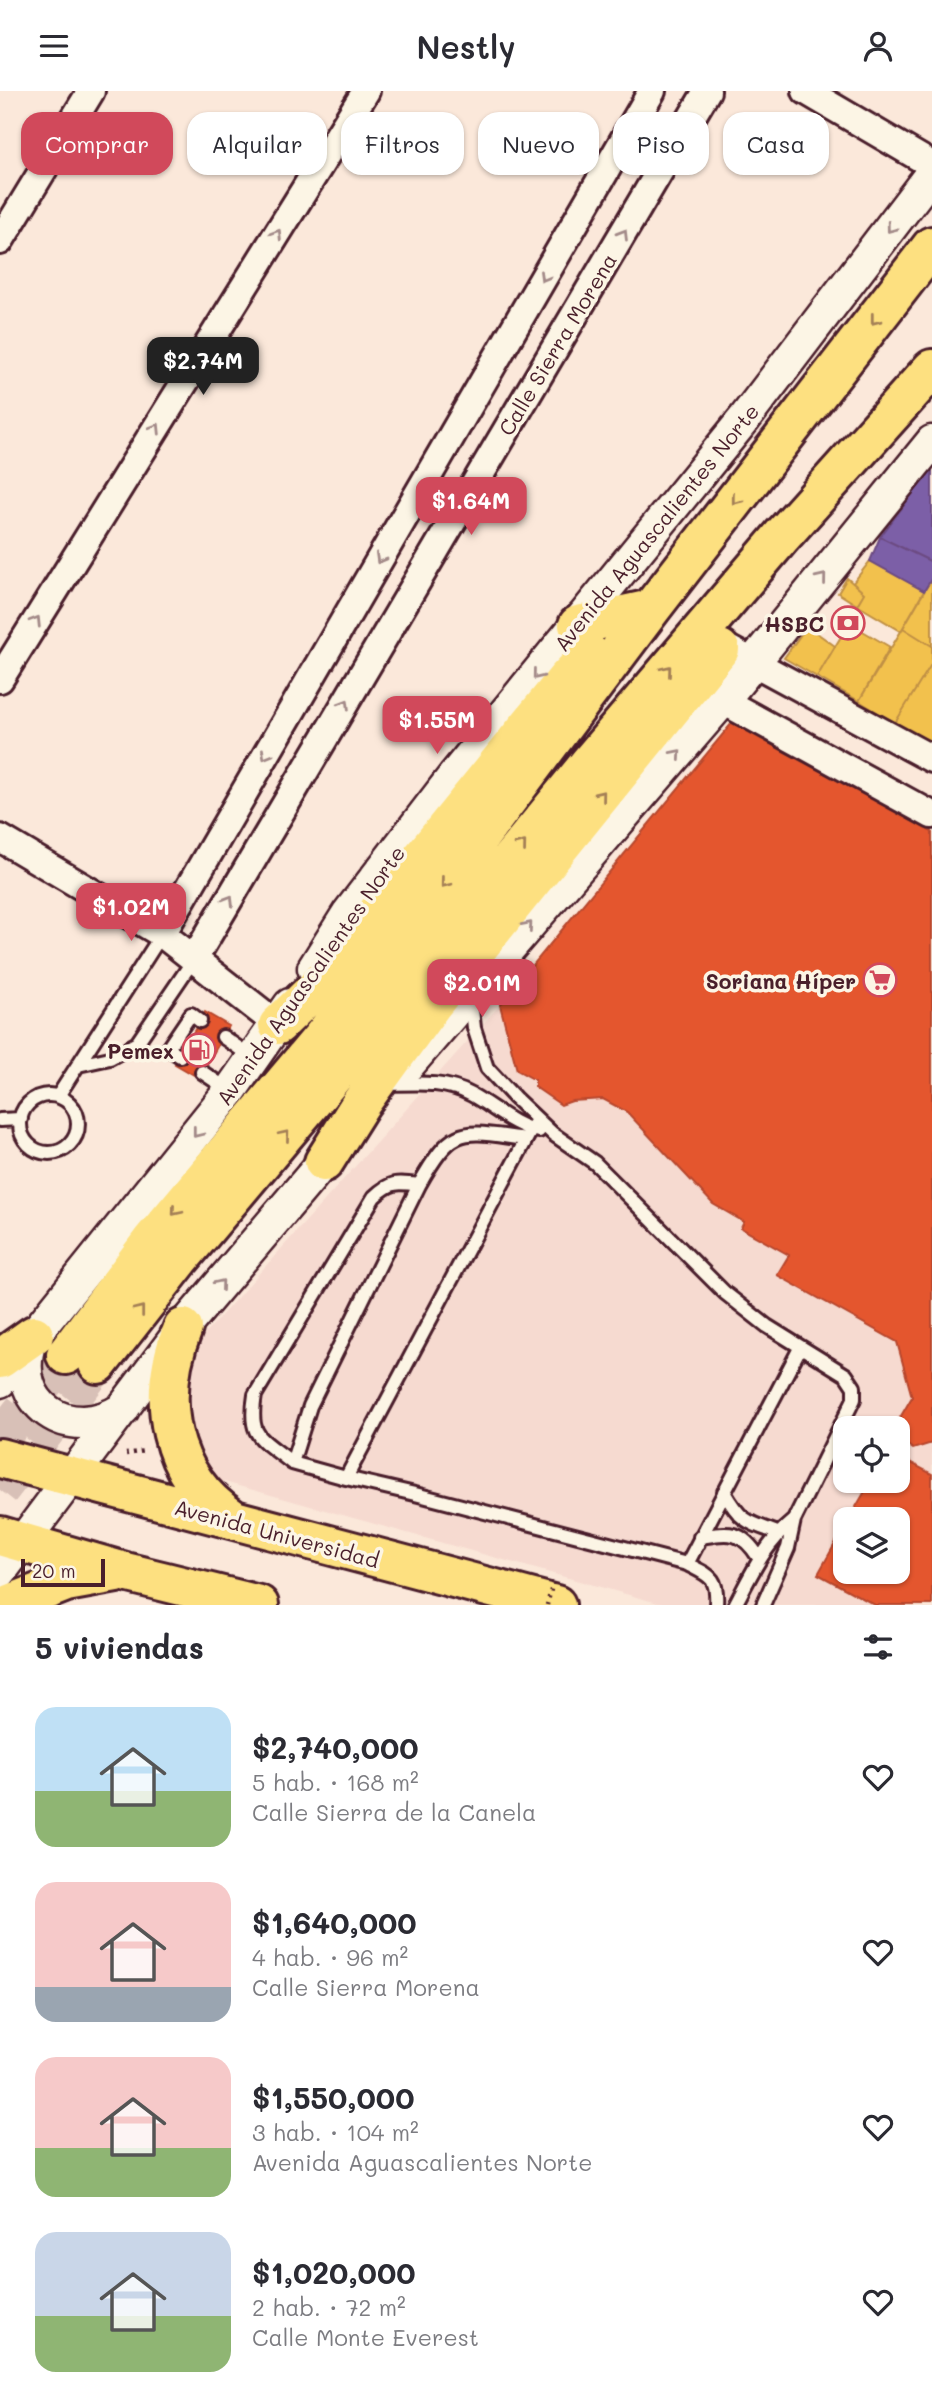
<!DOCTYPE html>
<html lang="es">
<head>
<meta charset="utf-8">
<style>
	:root { --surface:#fff; --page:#f7f7f7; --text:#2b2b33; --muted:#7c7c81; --accent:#d1495b }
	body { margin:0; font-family:Mali,sans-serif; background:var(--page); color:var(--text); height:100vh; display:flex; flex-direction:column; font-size:26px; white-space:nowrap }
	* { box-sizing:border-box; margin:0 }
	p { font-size:23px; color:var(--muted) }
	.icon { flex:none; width:38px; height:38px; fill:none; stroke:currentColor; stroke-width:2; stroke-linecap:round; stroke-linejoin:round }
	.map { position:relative; height:1514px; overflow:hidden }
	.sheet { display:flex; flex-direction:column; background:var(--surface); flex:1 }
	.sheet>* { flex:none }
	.top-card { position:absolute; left:21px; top:21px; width:891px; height:63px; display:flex; gap:14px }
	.tools { position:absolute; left:833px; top:1325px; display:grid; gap:14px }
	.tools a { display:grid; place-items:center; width:77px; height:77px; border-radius:14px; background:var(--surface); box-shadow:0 2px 5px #0004; font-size:35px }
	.scale { position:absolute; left:21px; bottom:18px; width:84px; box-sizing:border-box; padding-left:7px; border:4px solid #4a1f2b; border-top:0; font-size:19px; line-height:24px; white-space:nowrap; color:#4a1f2b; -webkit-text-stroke:5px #fcf5e5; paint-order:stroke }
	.price { position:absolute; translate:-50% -60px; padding:0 16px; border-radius:14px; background:var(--accent); color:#fff; font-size:23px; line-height:46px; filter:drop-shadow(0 2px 4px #0008) }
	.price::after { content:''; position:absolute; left:50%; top:42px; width:21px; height:16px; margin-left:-10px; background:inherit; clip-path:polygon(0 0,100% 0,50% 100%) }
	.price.on { background:#222; color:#fff }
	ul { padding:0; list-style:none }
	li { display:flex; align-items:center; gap:21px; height:175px; padding:0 35px }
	li span { display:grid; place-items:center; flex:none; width:196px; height:140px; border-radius:21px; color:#555 }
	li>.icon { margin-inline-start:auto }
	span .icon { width:84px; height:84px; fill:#fffc; stroke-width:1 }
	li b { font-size:30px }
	h2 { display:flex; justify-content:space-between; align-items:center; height:84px; padding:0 35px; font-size:30px }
	.pill { padding:0 24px; border-radius:21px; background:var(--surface); box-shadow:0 2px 5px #0004; font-size:24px; line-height:63px }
	.pill.on { background:var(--accent); color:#fff }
	header { display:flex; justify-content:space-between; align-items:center; height:91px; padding:0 35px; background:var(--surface); font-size:32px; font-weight:600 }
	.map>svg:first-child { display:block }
</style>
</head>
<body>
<header><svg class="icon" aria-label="menu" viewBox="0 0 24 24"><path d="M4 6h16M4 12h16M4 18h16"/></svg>Nestly<svg class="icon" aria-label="person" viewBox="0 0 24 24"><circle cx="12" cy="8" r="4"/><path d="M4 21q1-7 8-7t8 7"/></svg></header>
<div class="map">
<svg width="932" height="1514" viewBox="0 0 932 1514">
	<rect width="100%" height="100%" fill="#fbe8da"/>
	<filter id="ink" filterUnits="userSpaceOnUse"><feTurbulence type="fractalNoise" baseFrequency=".0143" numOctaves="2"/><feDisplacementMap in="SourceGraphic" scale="14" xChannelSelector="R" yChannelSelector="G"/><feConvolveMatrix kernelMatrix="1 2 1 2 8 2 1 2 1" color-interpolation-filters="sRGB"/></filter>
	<g filter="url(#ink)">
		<path fill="#f6dad0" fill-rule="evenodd" d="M 732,632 L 932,741 L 932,1514 L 665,1514 L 217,1389 L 182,1347 L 193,1256 L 500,914 ZM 845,1337 L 898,1337 L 898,1390 L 845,1390 ZM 845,1428 L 898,1428 L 898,1480 L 845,1480 Z"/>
		<path fill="#f2c14e" stroke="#c09044" stroke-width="2" d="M 870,470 L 924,500 L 901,540 L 857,514 L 864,502 L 853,492 Z
			M 847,487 L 864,502 L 857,514 L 838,502 Z
			M 932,487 L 932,555 L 903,537 Z
			M 849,532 L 890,556 L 859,610 L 817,586 Z
			M 807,535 L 835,555 L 817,586 L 784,567 Z
			M 903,537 L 932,555 L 932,572 L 895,632 L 859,610 Z
			M 932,572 L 932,652 L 895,632 Z"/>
		<path fill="#e4572e" stroke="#b6462d" stroke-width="2" d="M 732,632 L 932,741 L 932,1352 L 913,1358 L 898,1347 L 898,1337 L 894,1337 L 912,1306 L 897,1251 L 777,1184 L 789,1164 L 741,1137 L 744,1131 L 713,1113 L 627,1021 L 603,1008 L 572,1010 L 561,1014 L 535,996 L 535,989 L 517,979 L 500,914 Z
			M 205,921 L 229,935 L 199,987 L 175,973 Z
			M 898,1365 L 932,1383 L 932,1514 L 875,1514 L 818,1483 L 845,1435 L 845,1480 L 898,1480 L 898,1428 L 849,1428 L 871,1390 L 898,1390 Z"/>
		<path fill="#7b5ea7" stroke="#6c4b82" stroke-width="2" d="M 932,377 L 932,471 L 880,446 Z
			M 880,446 L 932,471 L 932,487 L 924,500 L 870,470 Z"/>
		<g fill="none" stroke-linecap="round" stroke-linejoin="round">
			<path stroke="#d8c0b7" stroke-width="38" stroke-dasharray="38 19" stroke-linecap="butt" d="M 0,1348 L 66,1264
				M 0,1399 L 98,1273"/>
			<defs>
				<path id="service" d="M 471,908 L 474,937 L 487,977 L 515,1007 L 553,1043 L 595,1072 L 725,1202 L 767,1235 L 846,1284 L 854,1296 L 854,1308 L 794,1429 L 788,1457 L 763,1514
					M 223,946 L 253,967
					M 180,965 L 168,957 L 191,923 L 200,930
					M 78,974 L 110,967 L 137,952 L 194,868
					M 202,981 L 230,1000
					M 391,993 C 419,992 447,990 472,1004 C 494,1016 513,1035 539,1040
					M20 1033a29 29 0 1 1 58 0a29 29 0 1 1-58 0Z
					M 58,1005 L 162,843
					M 537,1028 L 346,1387 L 415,1403 L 687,1473 L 800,1257
					M 0,1029 L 21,1028
					M 292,1372 C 260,1346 248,1347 255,1304 L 374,1106 C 391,1090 397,1091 419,1094
					M 346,1387 L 292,1372 L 310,1315 L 419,1094 C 454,1032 461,1040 526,1048
					M 724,1401 C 741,1431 747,1431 778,1442
					M 700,1446 C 730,1441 742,1439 759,1467
					M 687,1473 C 710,1485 718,1486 716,1514
					M 735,1514 C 752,1482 765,1452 794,1429"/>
				<path id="minor" d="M 806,0 L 932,74
					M 0,150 L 91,0
					M 723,555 L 932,668
					M 0,588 L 366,0
					M 705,600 L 932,724
					M 0,747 L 162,843 L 278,934
					M 162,843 L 652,0
					M 194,868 L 707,0"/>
				<path id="tertiary" d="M 314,877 L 348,823 L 454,685 L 745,327 L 932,82
					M 409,973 L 723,609 L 932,351
					M 30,1250 C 9,1313 69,1353 123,1318
					M 0,1290 L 34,1244 L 230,1000 L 290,914
					M 0,1481 L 183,1237 L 338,1054"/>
				<path id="primary" d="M 578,534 L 651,518
					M 278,934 L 316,897 L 566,588 L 590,563
					M 324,1071 L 361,1012 L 432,914 L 720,558
					M 183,1237 C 155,1307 167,1384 233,1428
					M 66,1264 L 152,1149 L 319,950 L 454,780 L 651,518 L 932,155
					M 0,1268 L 34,1244
					M 98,1273 L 181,1167 L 326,994 L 590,671 L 782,445 L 932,278
					M 0,1367 L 556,1514
					M 0,1445 L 125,1481 L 259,1514
					M 8,1514 L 66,1491 L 116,1482"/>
			</defs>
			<use href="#service" stroke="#4a1f2b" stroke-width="18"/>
			<use href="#minor" stroke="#4a1f2b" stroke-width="32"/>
			<use href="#tertiary" stroke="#4a1f2b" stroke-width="37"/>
			<use href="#primary" stroke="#4a1f2b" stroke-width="44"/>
			<path stroke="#4a1f2b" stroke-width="4.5" stroke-dasharray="2 5" stroke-linecap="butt" d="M 126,1363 L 145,1360"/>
			<use href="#service" stroke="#fcf5e5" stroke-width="12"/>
			<use href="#minor" stroke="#fcf5e5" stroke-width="26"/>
			<use href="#tertiary" stroke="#fcf5e5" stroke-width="32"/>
			<use href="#primary" stroke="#fde080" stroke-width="38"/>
			<path stroke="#4a1f2b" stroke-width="4.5" stroke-dasharray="2 5" stroke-linecap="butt" d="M 547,1514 L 554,1487"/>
		</g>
		<defs><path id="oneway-chevron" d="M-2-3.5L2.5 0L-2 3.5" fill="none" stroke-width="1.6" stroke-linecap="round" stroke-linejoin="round" transform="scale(1.75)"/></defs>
		<g stroke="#a38a88">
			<use href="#oneway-chevron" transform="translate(891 137) rotate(127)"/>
			<use href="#oneway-chevron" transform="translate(277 143) rotate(-58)"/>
			<use href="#oneway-chevron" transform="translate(623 143) rotate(-59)"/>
			<use href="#oneway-chevron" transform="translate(544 186) rotate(120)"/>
			<use href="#oneway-chevron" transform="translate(156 337) rotate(-58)"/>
			<use href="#oneway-chevron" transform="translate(380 468) rotate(120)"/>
			<use href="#oneway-chevron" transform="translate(822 487) rotate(-51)"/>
			<use href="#oneway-chevron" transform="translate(36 530) rotate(-58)"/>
			<use href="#oneway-chevron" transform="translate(537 584) rotate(129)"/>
			<use href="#oneway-chevron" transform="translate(345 613) rotate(-59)"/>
			<use href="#oneway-chevron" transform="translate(677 663) rotate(-49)"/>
			<use href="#oneway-chevron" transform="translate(266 664) rotate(120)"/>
			<use href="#oneway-chevron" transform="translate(229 809) rotate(-59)"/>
			<use href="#oneway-chevron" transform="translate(528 835) rotate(-49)"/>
			<use href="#oneway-chevron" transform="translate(197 1042) rotate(128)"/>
			<use href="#oneway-chevron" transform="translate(220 1193) rotate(-50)"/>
		</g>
		<g stroke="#a48056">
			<use href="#oneway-chevron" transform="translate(875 229) rotate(128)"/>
			<use href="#oneway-chevron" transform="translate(736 409) rotate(128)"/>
			<use href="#oneway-chevron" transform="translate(667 579) rotate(-50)"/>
			<use href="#oneway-chevron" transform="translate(601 704) rotate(-51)"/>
			<use href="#oneway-chevron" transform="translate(522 754) rotate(-51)"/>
			<use href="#oneway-chevron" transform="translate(445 792) rotate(129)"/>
			<use href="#oneway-chevron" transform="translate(285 1044) rotate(-50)"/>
			<use href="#oneway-chevron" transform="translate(176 1120) rotate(130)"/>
			<use href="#oneway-chevron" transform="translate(140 1219) rotate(-52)"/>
		</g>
	</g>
	<defs>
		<symbol id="bank-ring" viewBox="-11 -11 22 22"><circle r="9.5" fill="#fcf5e5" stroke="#d1495b" stroke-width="1.5"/><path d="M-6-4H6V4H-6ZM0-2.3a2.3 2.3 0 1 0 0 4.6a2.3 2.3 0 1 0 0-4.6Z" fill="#d1495b"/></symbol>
		<symbol id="supermarket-ring" viewBox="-11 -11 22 22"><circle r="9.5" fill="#fcf5e5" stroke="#d1495b" stroke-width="1.5"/><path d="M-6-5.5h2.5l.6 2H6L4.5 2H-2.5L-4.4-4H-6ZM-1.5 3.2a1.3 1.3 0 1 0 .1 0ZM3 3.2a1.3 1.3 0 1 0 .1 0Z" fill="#d1495b"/></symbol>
		<symbol id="fuel-ring" viewBox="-11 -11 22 22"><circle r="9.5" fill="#fcf5e5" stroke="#d1495b" stroke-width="1.5"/><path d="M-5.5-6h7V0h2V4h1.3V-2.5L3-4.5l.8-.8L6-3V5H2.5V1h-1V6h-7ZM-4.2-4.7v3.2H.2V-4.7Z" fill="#d1495b"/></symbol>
	</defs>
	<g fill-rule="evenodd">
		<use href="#bank-ring" x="829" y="513" width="38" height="38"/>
		<use href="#supermarket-ring" x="861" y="870" width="38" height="38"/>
		<use href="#fuel-ring" x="180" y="940" width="38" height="38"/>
	</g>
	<g text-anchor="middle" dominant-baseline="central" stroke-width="7" stroke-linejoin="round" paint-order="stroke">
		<g font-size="21" fill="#4a1f2b" stroke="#fcf5e5">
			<text transform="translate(557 253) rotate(-59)">Calle Sierra Morena</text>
			<text transform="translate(656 436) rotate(-51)">Avenida Aguascalientes Norte</text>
			<text transform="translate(310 884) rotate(-55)">Avenida Aguascalientes Norte</text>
			<text transform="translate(277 1442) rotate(15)">Avenida Universidad</text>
		</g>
		<g font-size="21" font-weight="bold" fill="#4a1f2b" stroke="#fcf5e5" text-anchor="end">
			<text x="824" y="532">HSBC</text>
			<text x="856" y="889">Soriana Híper</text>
			<text x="174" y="959">Pemex</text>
		</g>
	</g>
</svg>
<div class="tools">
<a><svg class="icon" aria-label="locate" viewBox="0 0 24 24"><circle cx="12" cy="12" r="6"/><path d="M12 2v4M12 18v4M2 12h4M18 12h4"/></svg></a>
<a><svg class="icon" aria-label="layers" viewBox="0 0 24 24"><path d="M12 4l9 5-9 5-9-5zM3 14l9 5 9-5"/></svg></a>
</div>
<div class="scale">20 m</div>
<b class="price on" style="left:203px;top:306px">$2.74M</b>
<b class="price" style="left:471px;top:446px">$1.64M</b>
<b class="price" style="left:437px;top:665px">$1.55M</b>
<b class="price" style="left:131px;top:852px">$1.02M</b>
<b class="price" style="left:482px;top:928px">$2.01M</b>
<div class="top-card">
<a class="pill on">Comprar</a>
<a class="pill">Alquilar</a>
<a class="pill">Filtros</a>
<a class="pill">Nuevo</a>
<a class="pill">Piso</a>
<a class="pill">Casa</a>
</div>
</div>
<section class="sheet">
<h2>5 viviendas<svg class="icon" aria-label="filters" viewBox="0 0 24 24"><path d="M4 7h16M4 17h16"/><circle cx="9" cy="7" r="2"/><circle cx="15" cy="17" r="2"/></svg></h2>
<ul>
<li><span style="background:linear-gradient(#bfe0f5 60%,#8fb573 0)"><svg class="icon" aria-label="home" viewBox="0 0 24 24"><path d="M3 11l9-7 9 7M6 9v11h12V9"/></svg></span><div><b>$2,740,000</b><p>5 hab. · 168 m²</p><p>Calle Sierra de la Canela</p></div><svg class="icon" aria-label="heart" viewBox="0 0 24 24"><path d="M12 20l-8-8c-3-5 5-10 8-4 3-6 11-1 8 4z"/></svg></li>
<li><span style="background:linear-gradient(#f6c9c9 75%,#9aa5b1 0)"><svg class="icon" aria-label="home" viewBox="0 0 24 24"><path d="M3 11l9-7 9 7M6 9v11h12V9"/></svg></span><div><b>$1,640,000</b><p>4 hab. · 96 m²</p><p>Calle Sierra Morena</p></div><svg class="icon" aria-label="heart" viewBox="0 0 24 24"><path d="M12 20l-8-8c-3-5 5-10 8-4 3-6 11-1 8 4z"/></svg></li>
<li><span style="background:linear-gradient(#f6c9c9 65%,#8fb573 0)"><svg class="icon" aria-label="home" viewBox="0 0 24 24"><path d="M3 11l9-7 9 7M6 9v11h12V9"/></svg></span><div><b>$1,550,000</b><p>3 hab. · 104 m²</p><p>Avenida Aguascalientes Norte</p></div><svg class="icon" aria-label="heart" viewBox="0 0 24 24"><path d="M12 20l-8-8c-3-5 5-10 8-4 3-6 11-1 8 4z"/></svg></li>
<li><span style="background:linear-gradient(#c9d6e8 60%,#8fb573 0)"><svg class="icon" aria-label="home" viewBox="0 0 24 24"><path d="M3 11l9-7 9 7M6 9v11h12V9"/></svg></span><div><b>$1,020,000</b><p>2 hab. · 72 m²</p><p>Calle Monte Everest</p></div><svg class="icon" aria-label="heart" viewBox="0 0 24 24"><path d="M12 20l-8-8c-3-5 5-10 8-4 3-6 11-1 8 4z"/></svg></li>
</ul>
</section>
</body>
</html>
